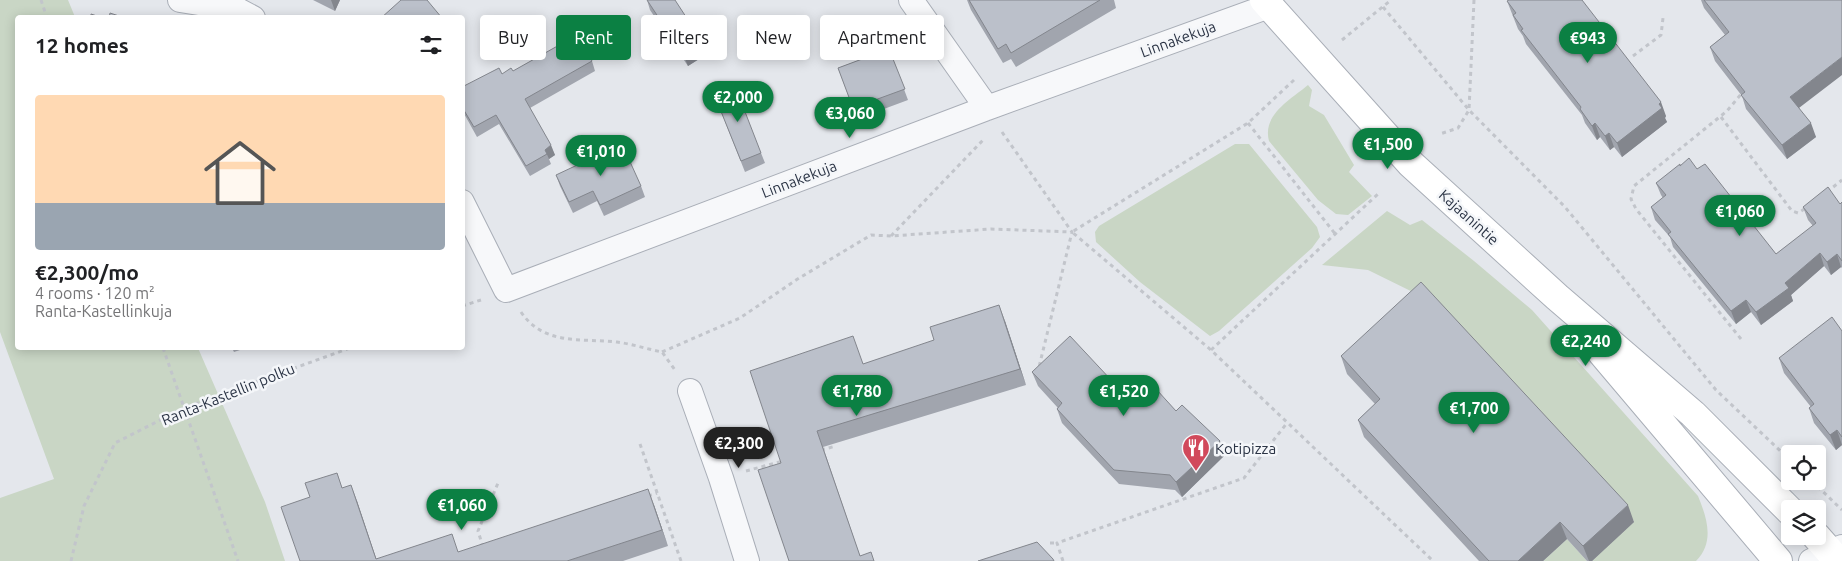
<!DOCTYPE html>
<html lang="en">
<head>
<meta charset="utf-8">
<style>
	:root { --surface:#fff; --page:#f6f6f6; --text:#202124; --muted:#757577; --line:#e0e0e0; --accent:#0b8043 }
	body { margin:0; font-family:Ubuntu,sans-serif; background:var(--page); color:var(--text); height:100vh; display:flex; flex-direction:column; font-size:19px; white-space:nowrap }
	* { box-sizing:border-box; margin:0 }
	p { font-size:16px; color:var(--muted) }
	.icon { flex:none; width:28px; height:28px; fill:none; stroke:currentColor; stroke-width:2; stroke-linecap:round; stroke-linejoin:round }
	.map { position:relative; flex:1; overflow:hidden }
	.drawer { position:absolute; left:15px; top:15px; width:450px; height:335px; display:flex; flex-direction:column; background:var(--surface); border-radius:5px; box-shadow:0 2px 12px #0003 }
	.drawer>* { flex:none }
	.top-card { position:absolute; left:480px; top:15px; width:475px; height:45px; display:flex; gap:10px }
	.buttons { position:absolute; left:1781px; top:445px; display:grid; gap:10px }
	.buttons a { display:grid; place-items:center; width:45px; height:45px; border-radius:5px; background:var(--surface); box-shadow:0 2px 12px #0003; font-size:25px }
	.price { position:absolute; translate:-50% -42px; padding:0 11px; border-radius:18px; background:var(--accent); color:#fff; font-size:16px; line-height:32px; filter:drop-shadow(0 1px 2px #0008) }
	.price::after { content:''; position:absolute; left:50%; top:30px; width:15px; height:11px; margin-left:-8px; background:inherit; clip-path:polygon(0 0,100% 0,50% 100%) }
	.price.on { background:#222; color:#fff }
	ul { padding:0; list-style:none }
	li { display:grid; align-content:center; gap:10px; height:265px; padding:0 20px }
	li+li { border-top:1px solid var(--line) }
	li span { display:grid; place-items:center; height:155px; border-radius:5px; color:#555 }
	li>.icon { margin-inline-start:auto }
	span .icon { width:90px; height:90px; fill:#fffc; stroke-width:1 }
	li b { font-size:21px }
	h2 { display:flex; justify-content:space-between; align-items:center; height:60px; padding:0 20px; font-size:21px }
	.tag { padding:0 18px; border-radius:5px; background:var(--surface); box-shadow:0 2px 12px #0003; font-size:18px; line-height:45px }
	.tag.on { background:var(--accent); color:#fff }
	.map>svg:first-child { display:block }
</style>
</head>
<body>
<div class="map">
<svg width="1842" height="561" viewBox="0 0 1842 561">
	<rect width="100%" height="100%" fill="#e4e7ec"/>
	<path fill="#c9d6c5" d="M 0,0 L 68,0 L 75,17 L 18,18 L 18,348 L 198,348 L 265,502 L 285,561 L 0,561 L 0,498 L 54,479 L 0,332 Z
		M 1308,85 L 1312,90 L 1309,106 L 1324,115 L 1354,165 L 1349,172 L 1372,196 L 1348,215 L 1336,214 L 1318,200 L 1269,141 C 1262,115 1290,100 1308,85 Z
		M 1235,144 L 1249,144 L 1317,227 L 1320,237 L 1312,248 L 1219,331 L 1210,336 L 1140,282 L 1096,242 L 1095,232 L 1099,226 Z
		M 1387,211 L 1410,225 L 1422,220 L 1474,261 L 1532,310 L 1698,496 C 1707,518 1715,542 1696,561 L 1592,561 L 1634,521 L 1427,299 L 1368,270 L 1322,265 Z
		M 1567,539 L 1587,561 L 1543,561 Z"/>
	<g fill="none" stroke-linecap="round" stroke-linejoin="round">
		<defs>
			<path id="minor" d="M 180,0 L 236,9 L 253,18
				M 911,0 L 987,108
				M 462,202 L 506,290 L 987,108 L 1269,6
				M 690,391 L 721,478 L 747,561
				M 1811,561 L 1842,547"/>
			<path id="secondary" d="M 1264,0 L 1411,164 L 1557,297 L 1693,414 L 1790,511
				M 1602,353 L 1778,561
				M 1816,536 L 1838,561"/>
		</defs>
		<use href="#minor" stroke="#a9aeb7" stroke-width="26"/>
		<use href="#secondary" stroke="#a9aeb7" stroke-width="30"/>
		<path stroke="#c2c5cb" stroke-width="3" stroke-dasharray="4 4" stroke-linecap="butt" d="M 41,0 L 47,18
			M 1474,0 L 1469,110 L 1565,207 L 1716,390 L 1790,460
			M 1383,7 L 1469,110 L 1458,128 L 1440,134
			M 1342,40 L 1391,0
			M 1633,56 L 1661,35 L 1663,18
			M 1294,80 L 1248,123 L 1072,232 L 1211,350 L 1433,561
			M 1721,117 L 1792,211 L 1798,213 L 1806,208
			M 1248,123 L 1336,235
			M 1002,132 L 1072,232 L 1039,367
			M 1827,192 L 1842,180
			M 891,236 L 984,139
			M 462,306 L 481,300
			M 521,312 C 544,346 581,338 617,342 C 632,344 647,349 662,352 L 675,370
			M 1741,339 L 1636,209 L 1631,199 L 1634,186 L 1727,111 L 1742,93
			M 163,348 L 238,561
			M 1211,350 L 1379,193
			M 662,352 L 740,318 L 796,280 L 871,235 L 891,236 L 991,229 L 1072,232
			M 640,444 L 681,561
			M 821,450 L 836,446
			M 746,471 L 783,461
			M 1812,481 L 1842,510
			M 648,496 L 657,493
			M 1050,543 L 1057,543
			M 483,547 L 478,531 L 498,483
			M 71,561 L 84,506 L 115,443 L 184,408 L 350,348
			M 1063,561 L 1057,543 L 1244,478 L 1287,423"/>
		<use href="#minor" stroke="#f7f8fa" stroke-width="24"/>
		<use href="#secondary" stroke="#fff" stroke-width="28"/>
	</g>
	<path fill="#a1a5ae" d="M 313,0 L 340,0 L 335,11 Z
		M 647,0 L 703,43 L 707,54 L 688,66 L 650,10 Z
		M 967,0 L 1114,0 L 1116,8 L 1016,67 L 1011,59 L 1003,63 L 971,10 Z
		M 1701,0 L 1842,0 L 1799,108 L 1816,137 L 1787,159 L 1746,109 L 1742,96 L 1715,61 L 1710,47 L 1725,35 L 1704,8 Z
		M 1507,1 L 1666,116 L 1665,118 L 1667,122 L 1622,157 L 1614,147 L 1610,150 L 1600,137 L 1597,140 L 1585,123 L 1582,115 L 1526,44 L 1523,36 L 1518,29 Z
		M 889,49 L 908,100 L 857,119 L 838,68 Z
		M 592,61 L 595,71 L 530,108 L 555,155 L 549,159 L 551,164 L 530,176 L 499,124 L 477,137 L 462,110 L 462,87 L 513,71 Z
		M 714,94 L 761,153 L 765,163 L 745,172 Z
		M 1680,166 L 1697,169 L 1776,254 L 1813,226 L 1808,220 L 1803,207 L 1840,204 L 1842,202 L 1842,268 L 1841,267 L 1831,275 L 1824,266 L 1791,295 L 1793,301 L 1761,325 L 1751,312 L 1736,324 L 1673,247 L 1670,237 L 1655,220 L 1651,207 L 1663,198 L 1661,195 L 1656,183 Z
		M 556,175 L 641,186 L 645,197 L 604,216 L 597,201 L 573,213 L 560,186 Z
		M 1005,321 L 1026,385 L 823,447 L 860,556 L 874,561 L 789,561 L 781,463 L 863,364 Z
		M 1842,331 L 1842,445 L 1836,450 L 1814,423 L 1809,408 L 1811,407 L 1784,373 L 1779,358 Z
		M 232,348 L 246,348 L 234,352 Z
		M 1341,356 L 1634,522 L 1592,561 L 1587,561 L 1567,539 L 1543,561 L 1479,561 L 1364,437 L 1358,420 L 1375,404 L 1347,374 Z
		M 1032,372 L 1127,397 L 1176,411 L 1225,455 L 1182,497 L 1175,490 L 1119,484 L 1062,423 L 1057,409 L 1058,408 L 1038,386 Z
		M 337,473 L 342,488 L 357,501 L 376,559 L 459,552 L 654,505 L 668,546 L 623,561 L 300,561 L 310,497 Z"/>
	<path fill="#83868d" d="M 331,0 L 340,0 L 335,11 Z
		M 703,43 L 707,54 L 688,66 L 684,56 Z
		M 1842,57 L 1842,75 L 1795,111 L 1790,97 Z
		M 1661,102 L 1666,116 L 1665,118 L 1667,122 L 1622,157 L 1617,143 Z
		M 1595,123 L 1600,137 L 1597,140 L 1592,126 Z
		M 1811,123 L 1816,137 L 1787,159 L 1782,145 Z
		M 1609,133 L 1614,147 L 1610,150 L 1605,136 Z
		M 551,145 L 555,155 L 549,159 L 545,150 Z
		M 1820,253 L 1824,266 L 1791,295 L 1793,301 L 1761,325 L 1756,312 L 1785,283 Z
		M 1837,254 L 1841,267 L 1831,275 L 1827,262 Z
		M 1746,300 L 1751,312 L 1736,324 L 1731,311 Z
		M 999,305 L 1005,321 L 1026,385 L 1020,369 Z
		M 1837,430 L 1842,445 L 1836,450 L 1830,435 Z
		M 1220,441 L 1225,455 L 1182,497 L 1176,482 Z
		M 351,485 L 357,501 L 377,561 L 376,561 Z
		M 648,489 L 654,505 L 668,546 L 662,530 Z
		M 1628,505 L 1634,522 L 1592,561 L 1589,561 L 1583,546 Z
		M 1560,522 L 1567,539 L 1543,561 L 1518,561 Z"/>
	<path fill="#bbc0ca" stroke="#83868d" d="M 401,0 L 427,0 L 442,18 L 381,18 Z
		M 647,0 L 675,0 L 703,43 L 684,56 Z
		M 969,0 L 1100,0 L 1011,53 L 1006,44 L 998,49 Z
		M 1509,0 L 1582,0 L 1661,102 L 1659,104 L 1662,108 L 1617,143 L 1609,133 L 1605,136 L 1595,123 L 1592,126 L 1580,109 L 1581,107 L 1521,30 L 1523,29 L 1513,15 L 1516,13 L 1507,1 Z
		M 1704,0 L 1842,0 L 1842,57 L 1790,97 L 1811,123 L 1782,145 L 1741,95 L 1745,92 L 1710,47 L 1729,32 Z
		M 110,13 L 125,18 L 109,18 Z
		M 91,14 L 103,18 L 91,18 Z
		M 577,35 L 592,61 L 525,99 L 551,145 L 545,150 L 547,154 L 526,166 L 496,115 L 474,127 L 462,107 L 462,87 L 499,68 L 502,74 L 511,68 L 513,71 Z
		M 889,49 L 905,89 L 853,108 L 838,68 Z
		M 735,86 L 761,153 L 741,161 L 714,94 Z
		M 622,144 L 641,186 L 600,205 L 593,191 L 569,202 L 556,175 Z
		M 1689,158 L 1697,169 L 1705,164 L 1776,254 L 1816,223 L 1803,207 L 1828,187 L 1840,204 L 1842,202 L 1842,261 L 1837,254 L 1827,262 L 1820,253 L 1785,283 L 1789,288 L 1756,312 L 1746,300 L 1731,311 L 1668,234 L 1671,232 L 1651,207 L 1666,195 L 1656,183 L 1680,164 L 1680,166 Z
		M 1421,282 L 1628,505 L 1583,546 L 1560,522 L 1518,561 L 1489,561 L 1358,420 L 1380,399 L 1341,356 Z
		M 999,305 L 1020,369 L 817,431 L 860,556 L 871,552 L 874,561 L 789,561 L 758,470 L 781,463 L 750,371 L 853,336 L 863,364 L 934,340 L 930,327 Z
		M 1832,317 L 1842,331 L 1842,437 L 1837,430 L 1830,435 L 1809,408 L 1814,404 L 1779,358 Z
		M 1070,336 L 1127,397 L 1147,379 L 1176,411 L 1182,405 L 1220,441 L 1176,482 L 1170,475 L 1114,470 L 1057,409 L 1062,403 L 1032,372 Z
		M 337,473 L 342,488 L 351,485 L 376,559 L 452,534 L 458,552 L 648,489 L 662,530 L 567,561 L 300,561 L 281,507 L 310,497 L 305,483 Z
		M 1037,542 L 1053,559 L 1054,561 L 978,561 Z"/>
	<defs>
		<symbol id="restaurant-pin" viewBox="-11 -11 22 30"><path d="M0 17L-7.5 6A9.5 9.5 0 1 1 7.5 6Z" fill="#d1495b" stroke="#f4f6f9"/><path d="M-5-6h1v4h1v-4h1v4h1v-4h1v5L-1.5 .5V6h-2V.5L-5-1ZM5-6V6H3V1.5H1.5Q1.5-4 5-6Z" fill="#fff"/></symbol>
	</defs>
	<g fill-rule="evenodd">
		<use href="#restaurant-pin" x="1180" y="432" width="32" height="43"/>
	</g>
	<g text-anchor="middle" dominant-baseline="central" stroke-width="5" stroke-linejoin="round" paint-order="stroke">
		<g font-size="15" fill="#2b3445" stroke="#f4f6f9">
			<text transform="translate(1178 39) rotate(-20)">Linnakekuja</text>
			<text transform="translate(799 179) rotate(-21)">Linnakekuja</text>
			<text transform="translate(1469 217) rotate(42)">Kajaanintie</text>
			<text transform="translate(228 394) rotate(-22)">Ranta-Kastellin polku</text>
		</g>
		<g font-size="15" fill="#2b3445" stroke="#f4f6f9" text-anchor="start">
			<text x="1215" y="448">Kotipizza</text>
		</g>
	</g>
</svg>
<div class="buttons">
<a><svg class="icon" aria-label="locate" viewBox="0 0 24 24"><circle cx="12" cy="12" r="6"/><path d="M12 2v4M12 18v4M2 12h4M18 12h4"/></svg></a>
<a><svg class="icon" aria-label="layers" viewBox="0 0 24 24"><path d="M12 4l9 5-9 5-9-5zM3 14l9 5 9-5"/></svg></a>
</div>
<b class="price" style="left:1588px;top:64px">€943</b>
<b class="price" style="left:738px;top:123px">€2,000</b>
<b class="price" style="left:850px;top:139px">€3,060</b>
<b class="price" style="left:1388px;top:170px">€1,500</b>
<b class="price" style="left:601px;top:177px">€1,010</b>
<b class="price" style="left:1740px;top:237px">€1,060</b>
<b class="price" style="left:1586px;top:367px">€2,240</b>
<b class="price" style="left:857px;top:417px">€1,780</b>
<b class="price" style="left:1124px;top:417px">€1,520</b>
<b class="price" style="left:1474px;top:434px">€1,700</b>
<b class="price on" style="left:739px;top:469px">€2,300</b>
<b class="price" style="left:462px;top:531px">€1,060</b>
<div class="top-card">
<a class="tag">Buy</a>
<a class="tag on">Rent</a>
<a class="tag">Filters</a>
<a class="tag">New</a>
<a class="tag">Apartment</a>
</div>
<section class="drawer">
<h2>12 homes<svg class="icon" aria-label="filters" viewBox="0 0 24 24"><path d="M4 7h16M4 17h16"/><circle cx="9" cy="7" r="2"/><circle cx="15" cy="17" r="2"/></svg></h2>
<ul>
<li><span style="background:linear-gradient(#ffd9b3 70%,#9aa5b1 0)"><svg class="icon" aria-label="home" viewBox="0 0 24 24"><path d="M3 11l9-7 9 7M6 9v11h12V9"/></svg></span><div><b>€2,300/mo</b><p>4 rooms · 120 m²</p><p>Ranta-Kastellinkuja</p></div></li>
</ul>
</section>
</div>
</body>
</html>
